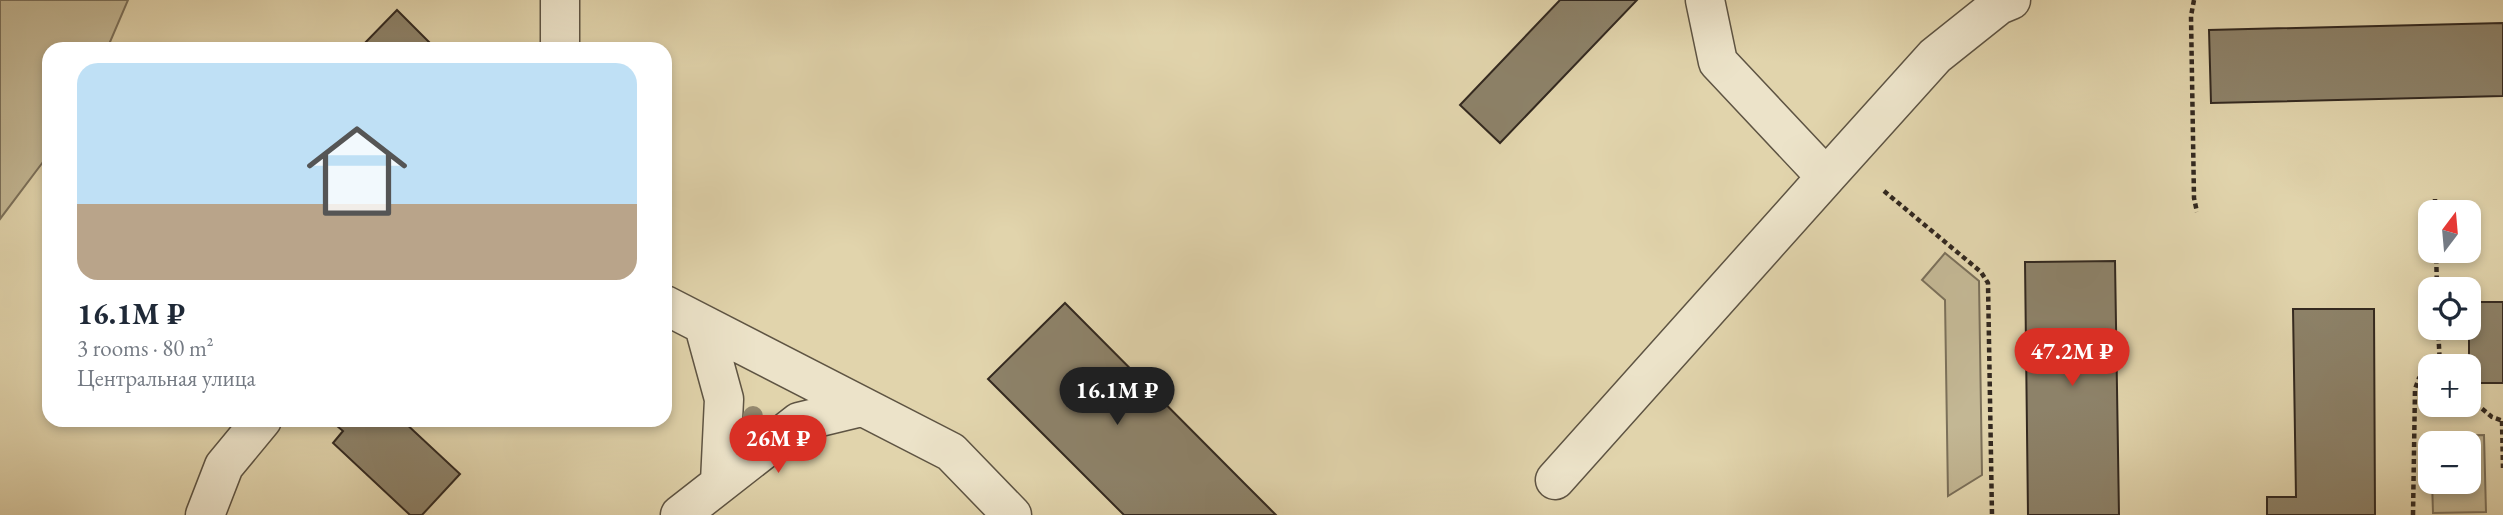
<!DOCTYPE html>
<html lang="en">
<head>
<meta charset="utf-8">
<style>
	:root { --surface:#fff; --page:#f6f6f7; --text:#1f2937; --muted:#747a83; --line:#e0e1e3; --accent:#d93025 }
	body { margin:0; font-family:"EB Garamond",serif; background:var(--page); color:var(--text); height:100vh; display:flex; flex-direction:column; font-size:26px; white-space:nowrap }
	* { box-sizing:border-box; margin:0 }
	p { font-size:23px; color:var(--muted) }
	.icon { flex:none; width:38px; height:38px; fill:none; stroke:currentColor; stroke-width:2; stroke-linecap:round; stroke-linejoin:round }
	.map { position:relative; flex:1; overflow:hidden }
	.panel { position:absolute; left:42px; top:42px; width:630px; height:385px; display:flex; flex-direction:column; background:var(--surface); border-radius:21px; box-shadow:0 4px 10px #0003 }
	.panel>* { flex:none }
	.needle { width:46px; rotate:16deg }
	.tools { position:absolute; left:2418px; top:200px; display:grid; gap:14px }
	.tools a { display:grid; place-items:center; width:63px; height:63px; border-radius:14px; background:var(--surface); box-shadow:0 4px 10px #0003; font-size:35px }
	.price { position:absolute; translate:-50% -60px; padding:0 16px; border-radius:24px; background:var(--accent); color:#fff; font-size:23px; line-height:46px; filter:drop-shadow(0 2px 4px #0008) }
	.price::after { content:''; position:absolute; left:50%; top:42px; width:21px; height:16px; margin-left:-10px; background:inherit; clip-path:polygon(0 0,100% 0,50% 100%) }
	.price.on { background:#222; color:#fff }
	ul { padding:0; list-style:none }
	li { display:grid; align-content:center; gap:14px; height:371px; padding:0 35px }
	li+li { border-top:2px solid var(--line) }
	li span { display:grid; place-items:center; height:217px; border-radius:21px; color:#555 }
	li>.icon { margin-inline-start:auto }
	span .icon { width:126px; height:126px; fill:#fffc; stroke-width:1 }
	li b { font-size:30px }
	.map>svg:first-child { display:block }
</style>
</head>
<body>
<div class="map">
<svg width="2503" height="515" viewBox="0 0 2503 515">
	<rect width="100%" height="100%" fill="#e1d4ac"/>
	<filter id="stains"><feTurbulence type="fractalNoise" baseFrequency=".00286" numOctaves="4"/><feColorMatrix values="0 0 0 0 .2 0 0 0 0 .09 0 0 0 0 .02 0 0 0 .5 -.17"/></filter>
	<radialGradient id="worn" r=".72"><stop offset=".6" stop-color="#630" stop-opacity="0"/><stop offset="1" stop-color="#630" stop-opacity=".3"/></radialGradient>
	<path fill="#c3b794" stroke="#7b705a" stroke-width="2" d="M 0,0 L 128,0 L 107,49 L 49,49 L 49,154 L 0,219 Z
		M 1945,253 L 1979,281 L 1982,475 L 1948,496 L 1945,300 L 1922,280 Z
		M 2484,435 L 2486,512 L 2433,513 L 2432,481 L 2469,481 L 2469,443 L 2431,443 L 2431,436 Z"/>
	<path fill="#8d8269" stroke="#332920" stroke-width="2" d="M 1560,0 L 1637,0 L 1500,143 L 1460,105 Z
		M 397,10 L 431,44 L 426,49 L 359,49 Z
		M 2503,23 L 2503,96 L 2211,103 L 2209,30 Z
		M 2115,261 L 2119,515 L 2028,515 L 2025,262 Z
		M 2469,302 L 2503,302 L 2503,383 L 2469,383 Z
		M 1065,303 L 1246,485 L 1276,515 L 1124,515 L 988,379 Z
		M 2293,309 L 2374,309 L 2375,515 L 2267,515 L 2267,497 L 2296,497 Z
		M 330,420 L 402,420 L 460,474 L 422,515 L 410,515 L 333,443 L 343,431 Z"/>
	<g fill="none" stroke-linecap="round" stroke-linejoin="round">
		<defs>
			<path id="minor" d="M 560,49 L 560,0
				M 1826,177 L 1935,56 L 1999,5 L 2011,0
				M 665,305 L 951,452 L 1012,515
				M 704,326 L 724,399 L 720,482
				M 1555,480 L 1826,177 L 1718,62 L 1705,0
				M 205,515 L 224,466 L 262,420
				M 680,515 L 799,422 L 861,407"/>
		</defs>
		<use href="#minor" stroke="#5e5443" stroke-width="41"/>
		<path stroke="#332920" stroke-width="4.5" stroke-dasharray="5 3.5" stroke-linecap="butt" d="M 2194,0 L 2191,16 L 2194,198 L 2197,212
			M 1884,191 L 1981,272 L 1988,283 L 1992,515
			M 2435,199 L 2435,212
			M 2436,250 L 2437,289
			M 2438,327 L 2440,366
			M 2469,398 L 2492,417 L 2503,421
			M 2502,421 L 2503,468
			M 2413,515 L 2415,389 L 2419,378 L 2431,368"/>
		<use href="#minor" stroke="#ece3c9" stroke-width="38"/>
	</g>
	<circle fill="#95896f" cx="753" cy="416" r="10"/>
	<rect width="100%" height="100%" filter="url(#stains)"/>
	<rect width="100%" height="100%" fill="url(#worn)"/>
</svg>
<div class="tools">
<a><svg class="needle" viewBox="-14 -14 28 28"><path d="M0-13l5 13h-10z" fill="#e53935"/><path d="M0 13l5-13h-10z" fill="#747a83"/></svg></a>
<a><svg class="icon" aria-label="locate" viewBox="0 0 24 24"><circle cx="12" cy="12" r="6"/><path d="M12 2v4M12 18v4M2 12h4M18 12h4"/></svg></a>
<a>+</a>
<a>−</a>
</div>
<b class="price" style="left:2072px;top:388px">47.2M ₽</b>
<b class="price on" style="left:1117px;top:427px">16.1M ₽</b>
<b class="price" style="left:778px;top:475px">26M ₽</b>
<section class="panel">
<ul>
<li><span style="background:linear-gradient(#bfe0f5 65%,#b9a48a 0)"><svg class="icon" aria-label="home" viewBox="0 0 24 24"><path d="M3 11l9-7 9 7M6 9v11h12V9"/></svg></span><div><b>16.1M ₽</b><p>3 rooms · 80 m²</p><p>Центральная улица</p></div></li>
</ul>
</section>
</div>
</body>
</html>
